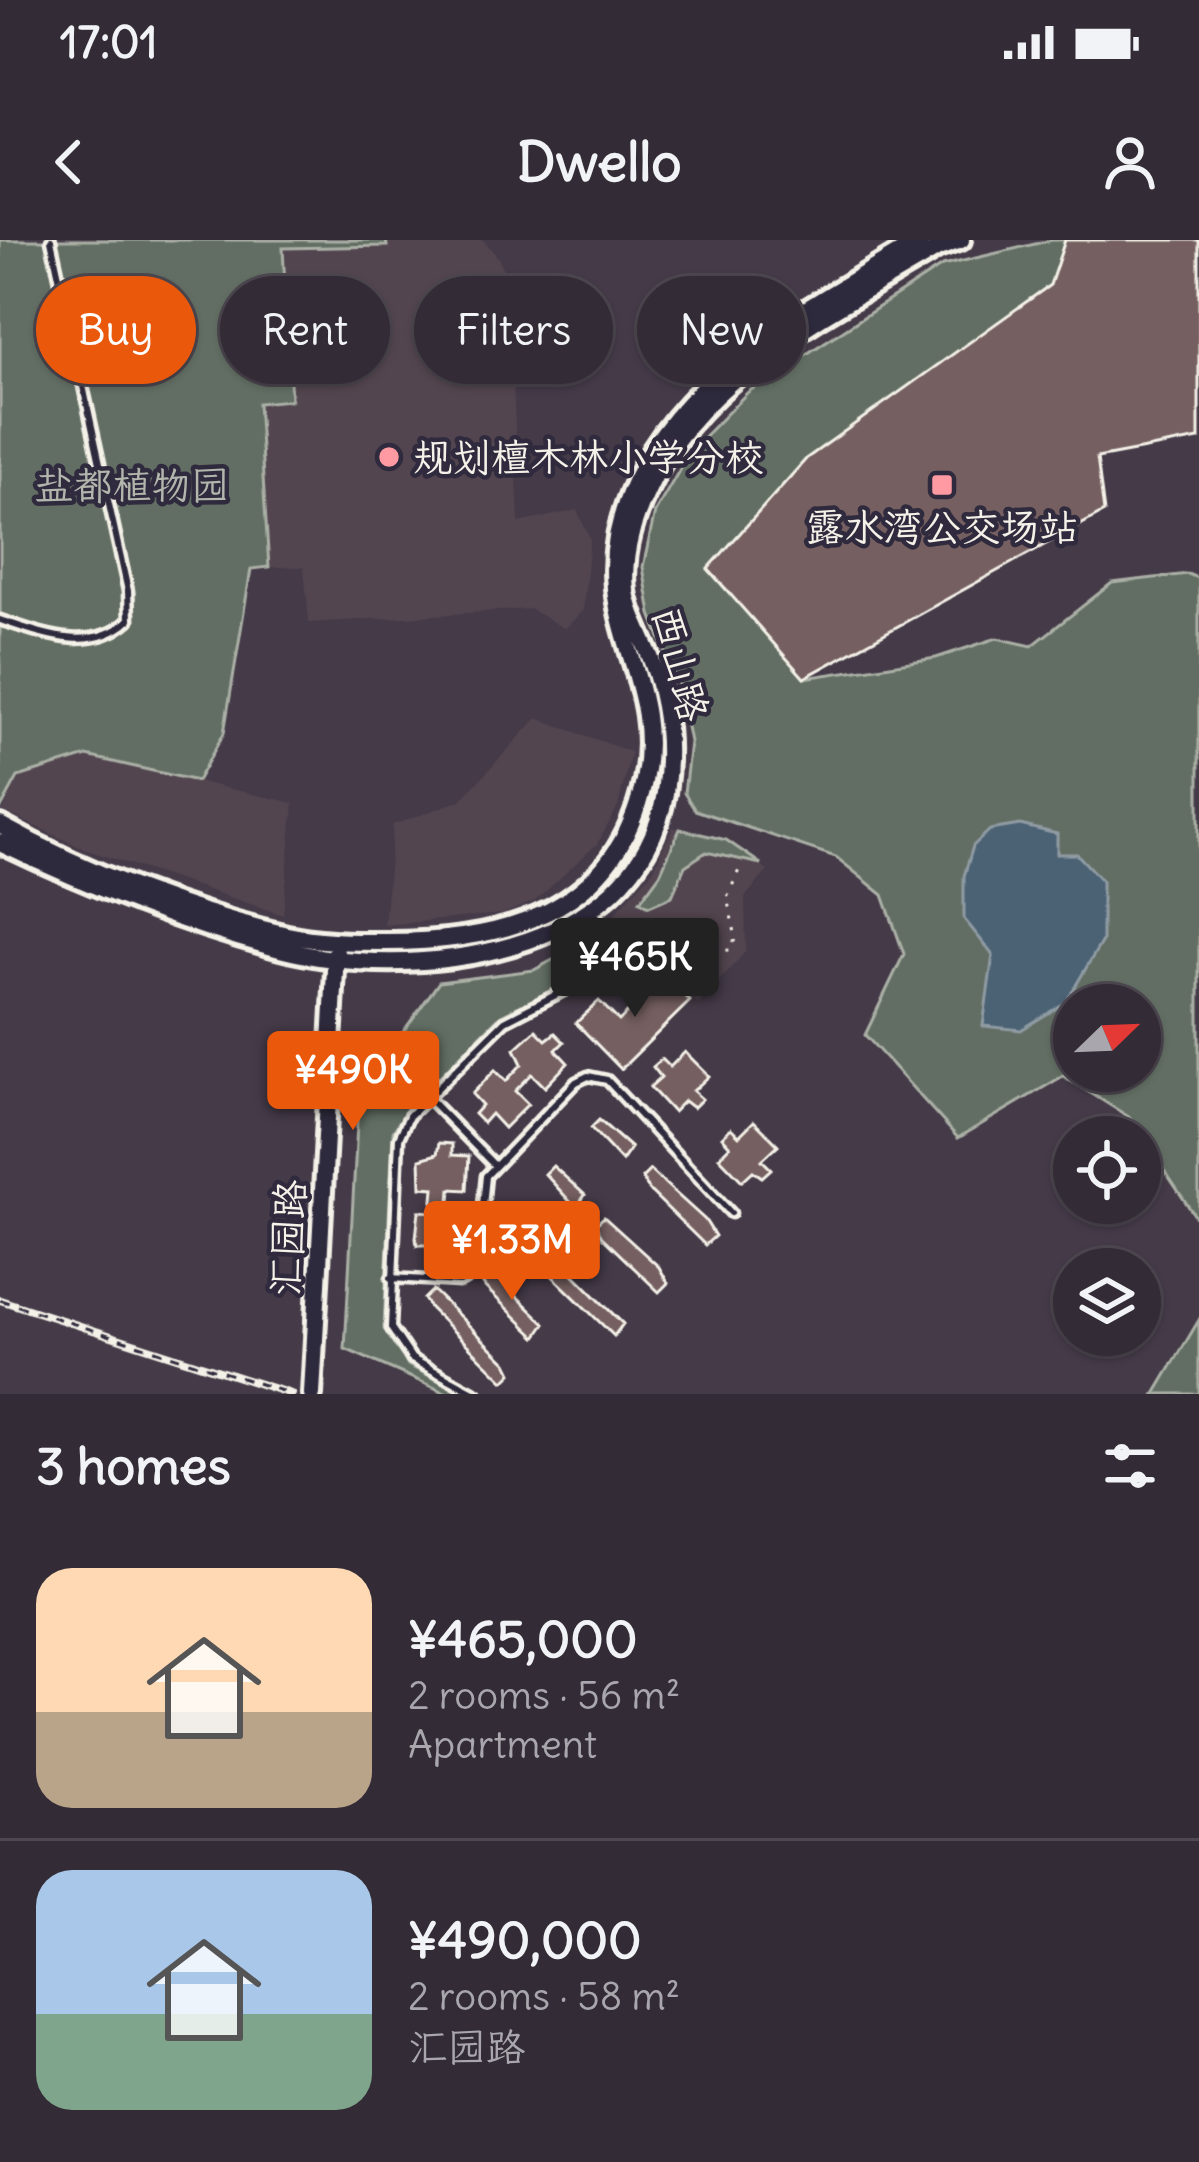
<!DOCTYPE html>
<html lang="en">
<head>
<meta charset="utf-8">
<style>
	:root { --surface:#332c36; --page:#3b343e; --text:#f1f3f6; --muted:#a9a7ad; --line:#4e4851; --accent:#ea580c }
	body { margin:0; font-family:Delius,"LXGW WenKai TC",sans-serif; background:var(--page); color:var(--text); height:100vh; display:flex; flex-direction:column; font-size:45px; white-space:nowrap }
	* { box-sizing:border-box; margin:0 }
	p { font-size:39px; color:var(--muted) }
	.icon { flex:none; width:66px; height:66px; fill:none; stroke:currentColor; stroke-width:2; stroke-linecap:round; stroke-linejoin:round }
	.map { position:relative; height:1154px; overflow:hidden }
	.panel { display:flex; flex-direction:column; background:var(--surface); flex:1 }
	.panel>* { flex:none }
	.banner { position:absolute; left:36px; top:36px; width:1128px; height:108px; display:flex; gap:24px }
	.needle { width:78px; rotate:67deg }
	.controls { position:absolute; left:1053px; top:744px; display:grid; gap:24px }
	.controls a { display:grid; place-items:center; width:108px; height:108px; border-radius:50%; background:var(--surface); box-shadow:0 3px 9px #0004,0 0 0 3px var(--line); font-size:60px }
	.price { position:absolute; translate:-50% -102px; padding:0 27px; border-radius:12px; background:var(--accent); color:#fff; font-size:39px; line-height:78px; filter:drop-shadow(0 3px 6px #0008) }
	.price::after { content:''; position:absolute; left:50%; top:72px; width:36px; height:27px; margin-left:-18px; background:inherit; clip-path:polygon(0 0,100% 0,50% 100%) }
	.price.active { background:#222; color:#fff }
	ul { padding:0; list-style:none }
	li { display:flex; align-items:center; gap:36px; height:300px; padding:0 36px }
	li+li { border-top:3px solid var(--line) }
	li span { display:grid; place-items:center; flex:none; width:336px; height:240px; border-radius:36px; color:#555 }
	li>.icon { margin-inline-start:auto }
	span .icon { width:144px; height:144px; fill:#fffc; stroke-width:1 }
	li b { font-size:51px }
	h2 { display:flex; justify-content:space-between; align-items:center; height:144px; padding:0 36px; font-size:51px }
	.pill { padding:0 42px; border-radius:54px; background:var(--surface); box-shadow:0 3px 9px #0004,0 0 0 3px var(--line); font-size:42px; line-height:108px }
	.pill.active { background:var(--accent); color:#fff }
	.status { display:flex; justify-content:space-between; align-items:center; height:84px; padding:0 60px; background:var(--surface); direction:ltr }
	.status svg { height:33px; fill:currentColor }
	header { display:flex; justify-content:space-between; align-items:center; height:156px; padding:0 36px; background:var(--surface); font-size:54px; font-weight:800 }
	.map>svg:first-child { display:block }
</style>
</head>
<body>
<div class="status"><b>17:01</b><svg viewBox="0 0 49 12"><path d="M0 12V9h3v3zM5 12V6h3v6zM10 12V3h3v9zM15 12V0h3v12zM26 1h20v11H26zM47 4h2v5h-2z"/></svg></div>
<header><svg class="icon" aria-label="back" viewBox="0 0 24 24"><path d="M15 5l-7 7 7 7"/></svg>Dwello<svg class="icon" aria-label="person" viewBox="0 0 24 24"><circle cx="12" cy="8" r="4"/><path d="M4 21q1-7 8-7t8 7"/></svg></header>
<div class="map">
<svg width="1199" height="1154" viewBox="0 0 1199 1154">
	<rect width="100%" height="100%" fill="#443a48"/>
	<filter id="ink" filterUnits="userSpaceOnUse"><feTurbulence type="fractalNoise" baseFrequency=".00833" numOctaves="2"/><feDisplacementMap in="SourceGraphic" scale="24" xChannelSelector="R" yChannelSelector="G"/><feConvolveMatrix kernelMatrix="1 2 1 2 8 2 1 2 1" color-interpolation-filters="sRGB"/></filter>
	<g filter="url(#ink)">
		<path fill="#524550" d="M 385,0 L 483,0 L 498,17 L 509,44 L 519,283 L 577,270 L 590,299 L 583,370 L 565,389 L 530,369 L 309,383 L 304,327 L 270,327 L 258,163 L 291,160 L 283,8 L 385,7 Z
			M 537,478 L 631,512 L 618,567 L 597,604 L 535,661 L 503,674 L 384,685 L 393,585 L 461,560 Z
			M 87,517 L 294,563 L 283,675 L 84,609 L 3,571 L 18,537 Z
			M 673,587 L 726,600 L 768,631 L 745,657 L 746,711 L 698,765 L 611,678 L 653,630 Z"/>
		<path fill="#626e63" stroke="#abb0a6" stroke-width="3" fill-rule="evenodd" d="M 0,0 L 386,0 L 387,6 L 283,8 L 291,160 L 258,163 L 269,327 L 251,329 L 224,493 L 197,541 L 87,516 L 18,537 L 0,570 Z
			M 1052,0 L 1065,0 L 1054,45 L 807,218 L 709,329 L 805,438 L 936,418 L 997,398 L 1032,406 L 1112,343 L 1188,334 L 1199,339 L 1199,982 L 1129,877 L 1063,836 L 958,898 L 865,795 L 904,714 L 883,655 L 836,617 L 695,570 L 684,553 L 690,502 L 679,447 L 651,374 L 643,327 L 655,272 L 691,210 L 748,152 L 942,26 ZM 1074,765 L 1140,765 L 1140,831 L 1074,831 Z
			M 680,589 L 726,600 L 761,624 L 706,612 L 685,626 L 672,656 L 649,666 L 640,661 L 660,634 Z
			M 601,694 L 611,709 L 604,724 L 501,775 L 407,869 L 393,892 L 384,1089 L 408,1125 L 465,1154 L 449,1154 L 345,1109 L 358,865 L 367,809 L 403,792 L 439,742 L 534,730 Z
			M 1199,1080 L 1199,1154 L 1155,1154 Z"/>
		<path fill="#4b6275" stroke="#8f9ba3" stroke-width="3" d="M 1020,585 L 1057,594 L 1057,614 L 1077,614 L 1102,641 L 1102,701 L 1066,762 L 1021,790 L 983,786 L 993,715 L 964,679 L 964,636 L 973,606 L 990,590 Z"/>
		<path fill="#745e61" stroke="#f4f1e8" stroke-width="3" d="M 1065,0 L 1199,0 L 1199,199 L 1097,218 L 1104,272 L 804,438 L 708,329 L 807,218 L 1050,45 Z
			M 655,726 L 690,761 L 621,829 L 576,783 L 599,761 L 619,781 L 652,748 L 642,738 Z
			M 536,790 L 546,800 L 555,793 L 564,802 L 556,810 L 568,823 L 545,847 L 532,834 L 515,851 L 528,864 L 504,888 L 491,874 L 483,883 L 474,874 L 482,865 L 472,854 L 495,830 L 506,841 L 522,824 L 515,809 Z
			M 685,812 L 709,836 L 693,851 L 702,859 L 693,868 L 684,861 L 673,872 L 650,847 L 661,837 L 653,827 L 662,819 L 670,827 Z
			M 599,880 L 631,908 L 622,921 L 591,888 Z
			M 754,881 L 778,905 L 762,920 L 771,929 L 762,937 L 753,931 L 742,941 L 719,917 L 730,906 L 722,897 L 731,888 L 739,896 Z
			M 439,903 L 452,904 L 452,915 L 469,916 L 467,950 L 451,949 L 449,973 L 465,974 L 463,1008 L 447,1007 L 445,1018 L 432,1017 L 431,1005 L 417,1005 L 416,998 L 419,971 L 432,972 L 434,948 L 421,947 L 420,919 L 437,914 Z
			M 553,926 L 585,955 L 576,968 L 545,934 Z
			M 650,930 L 705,980 L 715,996 L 705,1005 L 649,950 L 642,938 Z
			M 604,977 L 659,1027 L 668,1043 L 659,1052 L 602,997 L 595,985 Z
			M 539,1000 L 623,1084 L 614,1096 L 534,1018 L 529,1009 Z
			M 489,1029 L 545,1084 L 536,1097 L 485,1047 L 480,1039 Z
			M 433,1050 L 507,1123 L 512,1133 L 504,1141 L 430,1068 L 424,1059 Z"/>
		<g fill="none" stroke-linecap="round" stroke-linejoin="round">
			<defs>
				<path id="lane" d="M 0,380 C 43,394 91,414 129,380 L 128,351 L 51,0
					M 429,859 L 494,925
					M 391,1038 L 460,1042 L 476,1033 L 486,936 L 576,842 L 588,836 L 607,840 L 731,973
					M 477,1154 L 412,1119 L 391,1088 L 399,898 L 409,876 L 505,781 L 612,726 L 617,702 L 594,672"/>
				<path id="secondary" d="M 0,585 C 86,633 191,673 287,695 C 320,702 353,702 386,702 C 505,702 616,673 644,541 C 668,428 574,373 635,242 C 690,125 816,65 921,0
					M 0,603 C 88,645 185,684 280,709 C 410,743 639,718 665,553 C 672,508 667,462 651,419 C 643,398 629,374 626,351 C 622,315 633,279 649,247 C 702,131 835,71 938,8 L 961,0
					M 312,1154 L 336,712"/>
			</defs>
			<use href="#lane" stroke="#f4f1e8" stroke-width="15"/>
			<use href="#secondary" stroke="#f4f1e8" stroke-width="26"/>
			<path stroke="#f4f1e8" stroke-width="3" stroke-dasharray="3 9" stroke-linecap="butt" d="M 0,545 L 1,545
				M 620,727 C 652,714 646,678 695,688 L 715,711 L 730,710 L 736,697 L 727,658 L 742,623"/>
			<use href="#lane" stroke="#2f2a3d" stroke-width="6"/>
			<use href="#secondary" stroke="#2f2a3d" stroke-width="16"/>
			<defs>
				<path id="rail" d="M 0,1060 L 291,1154"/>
			</defs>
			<use href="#rail" stroke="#f4f1e8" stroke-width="8"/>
			<use href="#rail" stroke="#2f2a3d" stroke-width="3" stroke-dasharray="9" stroke-linecap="butt"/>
		</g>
	</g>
	<g fill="#ff9aa2" stroke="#2f2a3d" stroke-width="4.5">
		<circle cx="389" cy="217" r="12"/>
		<rect x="930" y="233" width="24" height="24" rx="6"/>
	</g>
	<g text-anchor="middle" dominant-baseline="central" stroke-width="9" stroke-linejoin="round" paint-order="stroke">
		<g font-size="39" fill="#f4f1e8" stroke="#2f2a3d" text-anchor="start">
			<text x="413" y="217">规划檀木林小学分校</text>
			<text x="942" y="287" text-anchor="middle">露水湾公交场站</text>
		</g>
		<g font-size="39" fill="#b2b6ac" stroke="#2f2a3d">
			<text x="132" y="245">盐都植物园</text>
		</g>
		<g font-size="39" fill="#f4f1e8" stroke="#2f2a3d">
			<text transform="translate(680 424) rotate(75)">西山路</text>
			<text transform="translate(288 998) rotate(-87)">汇园路</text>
		</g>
	</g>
</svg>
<div class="controls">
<a><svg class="needle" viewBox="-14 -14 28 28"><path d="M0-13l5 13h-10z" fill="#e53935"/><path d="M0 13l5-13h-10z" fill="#a9a7ad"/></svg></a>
<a><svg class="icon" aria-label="locate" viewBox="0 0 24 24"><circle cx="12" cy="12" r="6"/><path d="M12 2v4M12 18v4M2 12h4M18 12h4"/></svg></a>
<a><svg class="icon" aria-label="layers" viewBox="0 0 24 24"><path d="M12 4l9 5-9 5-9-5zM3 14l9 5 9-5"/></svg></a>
</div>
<b class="price active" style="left:635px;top:780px">¥465K</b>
<b class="price" style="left:353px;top:893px">¥490K</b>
<b class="price" style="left:512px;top:1063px">¥1.33M</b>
<div class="banner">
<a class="pill active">Buy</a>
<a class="pill">Rent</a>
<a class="pill">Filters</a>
<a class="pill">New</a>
</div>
</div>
<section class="panel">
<h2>3 homes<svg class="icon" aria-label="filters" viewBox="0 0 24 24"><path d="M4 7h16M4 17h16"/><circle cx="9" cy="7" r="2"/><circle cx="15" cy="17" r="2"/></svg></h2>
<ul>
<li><span style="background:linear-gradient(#ffd9b3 60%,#b9a48a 0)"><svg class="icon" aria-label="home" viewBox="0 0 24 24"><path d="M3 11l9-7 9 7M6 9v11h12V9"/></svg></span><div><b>¥465,000</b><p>2 rooms · 56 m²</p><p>Apartment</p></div></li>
<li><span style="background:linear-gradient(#a9c7e8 60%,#7fa58c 0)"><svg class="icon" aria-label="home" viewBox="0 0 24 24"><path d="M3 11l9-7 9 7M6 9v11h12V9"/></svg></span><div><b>¥490,000</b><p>2 rooms · 58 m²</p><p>汇园路</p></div></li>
</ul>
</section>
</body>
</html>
